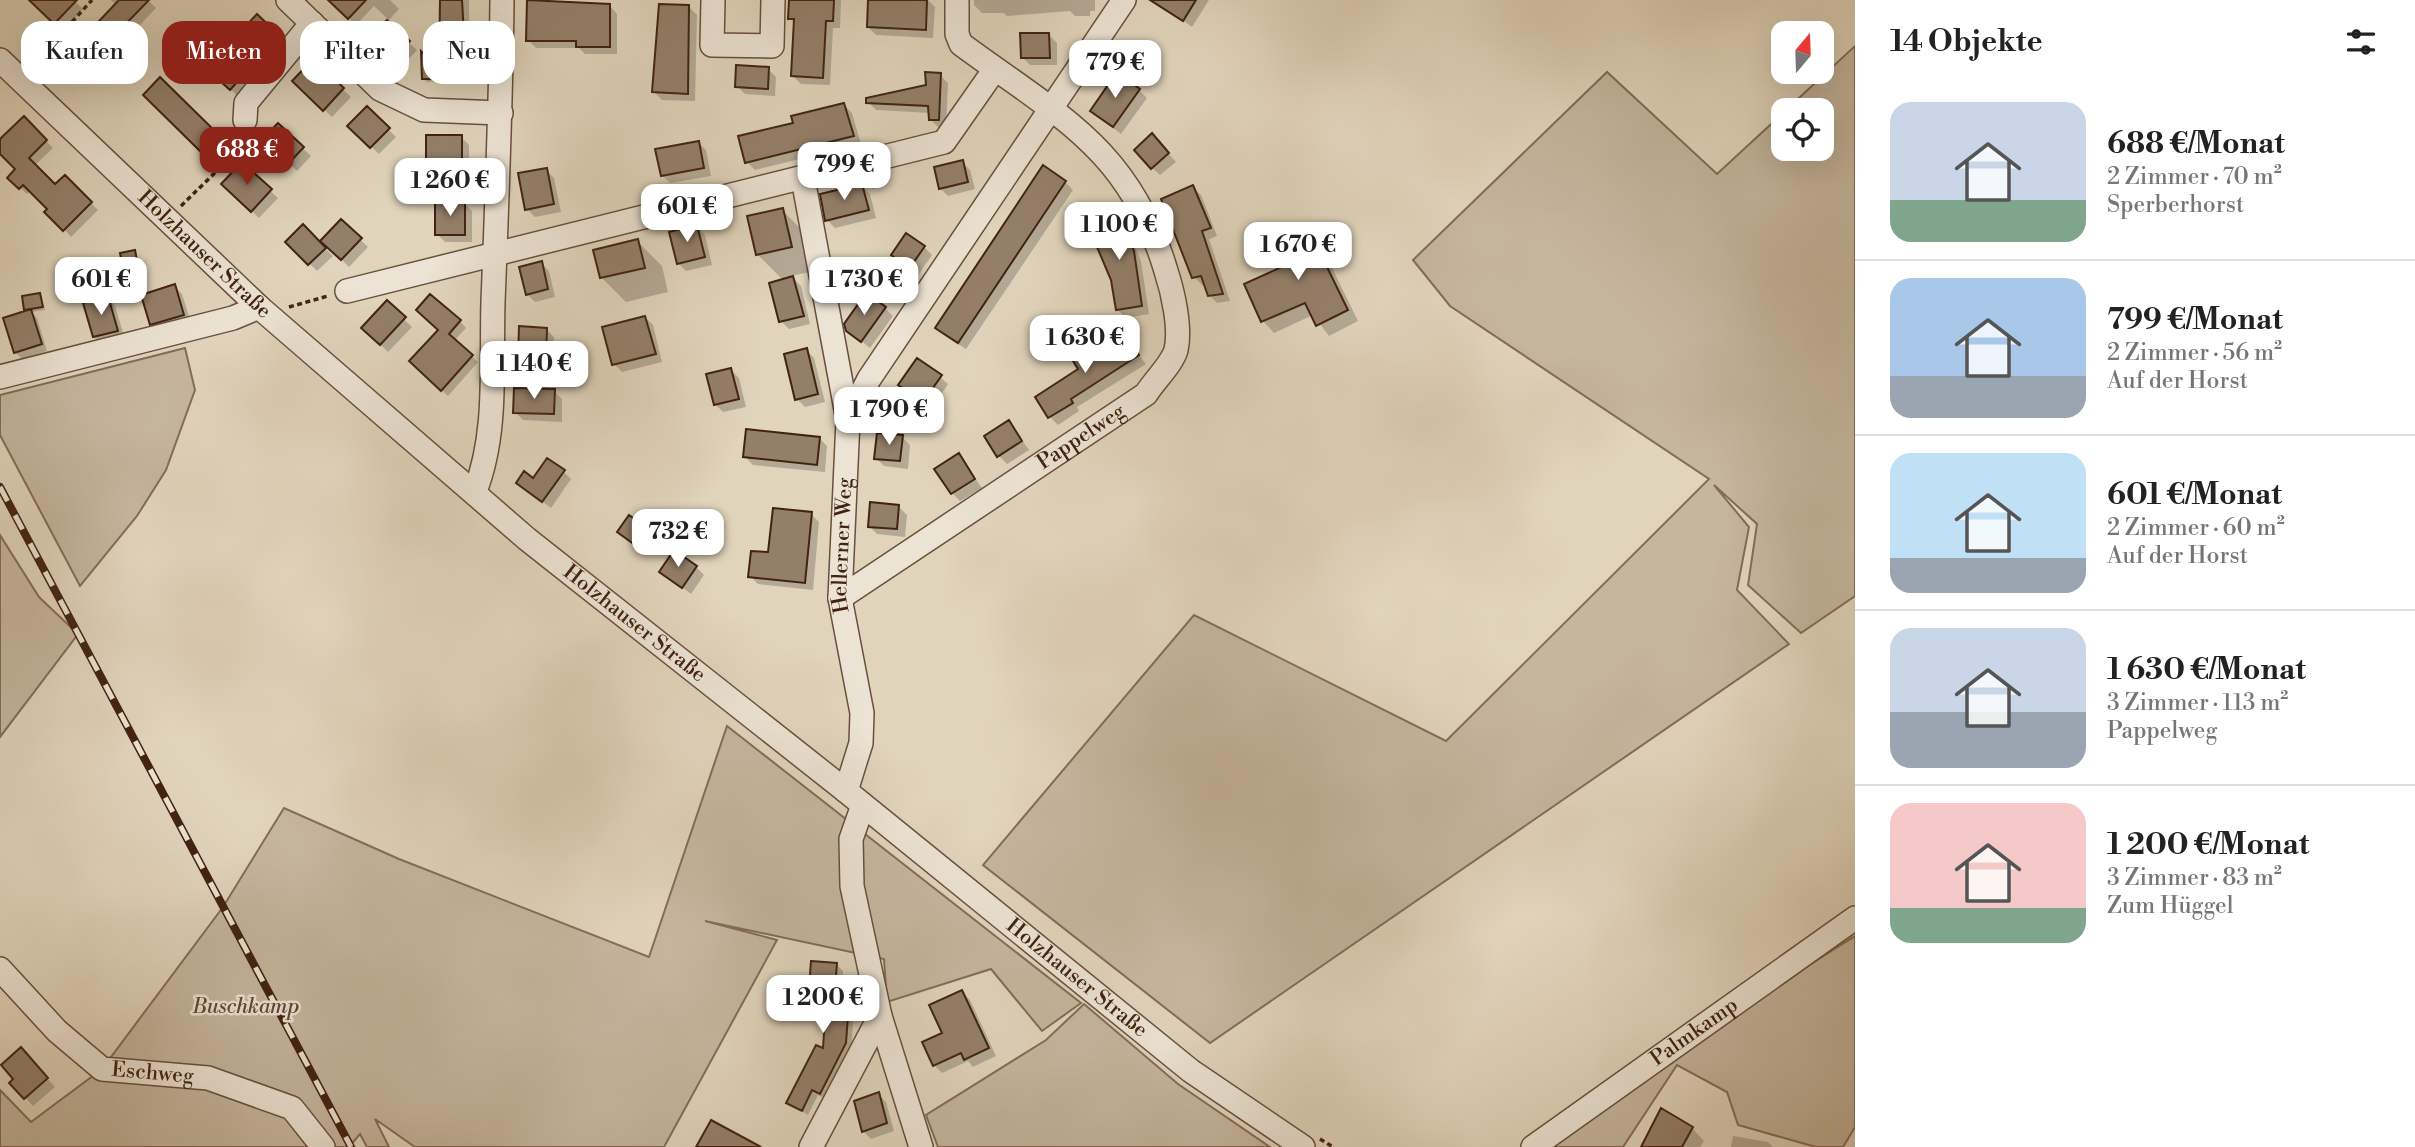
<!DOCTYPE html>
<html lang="de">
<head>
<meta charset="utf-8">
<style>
	:root { --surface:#fff; --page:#f6f6f6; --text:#222; --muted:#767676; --line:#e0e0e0; --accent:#8f2418 }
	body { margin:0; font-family:"Libre Bodoni",serif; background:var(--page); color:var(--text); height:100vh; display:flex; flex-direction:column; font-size:26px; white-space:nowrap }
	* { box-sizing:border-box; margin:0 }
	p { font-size:23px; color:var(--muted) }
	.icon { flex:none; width:38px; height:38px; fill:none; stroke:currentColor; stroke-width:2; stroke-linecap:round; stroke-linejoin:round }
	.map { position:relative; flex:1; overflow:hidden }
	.panel { display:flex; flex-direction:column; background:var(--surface); width:560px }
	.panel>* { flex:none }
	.top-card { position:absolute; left:21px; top:21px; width:665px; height:63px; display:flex; gap:14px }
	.needle { width:46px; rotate:19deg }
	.tools { position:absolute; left:1771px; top:21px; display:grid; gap:14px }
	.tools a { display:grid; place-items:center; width:63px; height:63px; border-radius:14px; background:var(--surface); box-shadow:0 7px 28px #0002; font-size:35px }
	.price { position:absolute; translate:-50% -60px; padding:0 16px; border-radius:14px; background:#fff; color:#222; font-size:23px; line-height:46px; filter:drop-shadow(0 2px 4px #0008) }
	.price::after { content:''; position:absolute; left:50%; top:42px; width:21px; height:16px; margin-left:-10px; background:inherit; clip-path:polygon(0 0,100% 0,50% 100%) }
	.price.on { background:var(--accent); color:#fff }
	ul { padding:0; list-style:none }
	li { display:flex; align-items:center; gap:21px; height:175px; padding:0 35px }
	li+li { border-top:2px solid var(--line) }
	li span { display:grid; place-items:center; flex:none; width:196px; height:140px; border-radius:21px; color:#555 }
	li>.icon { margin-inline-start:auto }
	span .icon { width:84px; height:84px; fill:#fffc; stroke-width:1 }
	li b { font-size:30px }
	h2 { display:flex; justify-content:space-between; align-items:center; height:84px; padding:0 35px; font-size:30px }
	.chip { padding:0 24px; border-radius:21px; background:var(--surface); box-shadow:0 7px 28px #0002; font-size:24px; line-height:63px }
	.chip.on { background:var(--accent); color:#fff }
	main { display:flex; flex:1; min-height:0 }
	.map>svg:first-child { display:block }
</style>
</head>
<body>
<main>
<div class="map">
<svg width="1855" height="1147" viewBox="0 0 1855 1147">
	<rect width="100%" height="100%" fill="#e0d4bb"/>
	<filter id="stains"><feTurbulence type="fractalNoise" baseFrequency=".00286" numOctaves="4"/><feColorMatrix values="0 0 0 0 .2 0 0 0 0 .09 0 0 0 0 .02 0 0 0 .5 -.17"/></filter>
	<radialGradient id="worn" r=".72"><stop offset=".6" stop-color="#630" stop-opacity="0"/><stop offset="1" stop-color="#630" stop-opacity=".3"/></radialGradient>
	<path fill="#c5b69e" stroke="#846c58" stroke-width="2" d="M 1855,46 L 1855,596 L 1801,633 L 1748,585 L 1757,524 L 1714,485 L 1749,527 L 1737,590 L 1789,644 L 1210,1043 L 983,865 L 1194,615 L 1446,741 L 1709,479 L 1450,306 L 1413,260 L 1607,72 L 1717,174 L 1783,113 L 1783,149 L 1822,149 L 1822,110 L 1786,110 Z
		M 185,348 L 195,390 L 166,470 L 137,516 L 80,586 L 0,435 L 0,395 Z
		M 0,535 L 39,597 L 78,634 L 0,737 Z
		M 727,726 L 1081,1003 L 1042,1031 L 991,969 L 887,1002 L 884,959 L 705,921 L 777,940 L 664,1147 L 415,1147 L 375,1119 L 389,1147 L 367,1147 L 360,1134 L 349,1147 L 0,1147 L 0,1090 L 31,1122 L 102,1069 L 223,907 L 284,808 L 399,859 L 649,957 Z
		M 1855,936 L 1855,1127 L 1843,1147 L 1816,1147 L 1738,1125 L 1727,1092 L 1677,1065 L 1623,1147 L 1545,1147 L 1749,1003 Z
		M 1084,1004 L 1178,1084 L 1270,1147 L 938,1147 L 926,1115 L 1046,1040 Z"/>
	<path fill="#0003" d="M 31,0 L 73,0 L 83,9 L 63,31 Z
		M 111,0 L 148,0 L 156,8 L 123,43 L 132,52 L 116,69 L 84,39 L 116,5 Z
		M 330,0 L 390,0 L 399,9 L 389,20 L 374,6 L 356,25 Z
		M 439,0 L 469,0 L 469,40 L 473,45 L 473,77 L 449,77 L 441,68 Z
		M 792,0 L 841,0 L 840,28 L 833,28 L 830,85 L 801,84 L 793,76 L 796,24 L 790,18 Z
		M 870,0 L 928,0 L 935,7 L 933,38 L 876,35 L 868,27 Z
		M 974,0 L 1095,0 L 1095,11 L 1090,11 L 1090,16 L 1075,16 L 1070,11 L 1007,16 L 1004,13 L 982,13 L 974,5 Z
		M 1167,0 L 1209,0 L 1192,27 L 1163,6 Z
		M 610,6 L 617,14 L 617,54 L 585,54 L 579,48 L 536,48 L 528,40 Z
		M 689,7 L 697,15 L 695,101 L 662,100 L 654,92 Z
		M 257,17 L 286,44 L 239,97 L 210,71 Z
		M 387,23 L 417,50 L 404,64 L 375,36 Z
		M 1049,35 L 1057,43 L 1057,65 L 1030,65 L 1022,57 Z
		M 423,55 L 441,73 L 441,81 L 427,82 L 424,79 Z
		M 313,61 L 351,97 L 332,117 L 294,81 Z
		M 768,69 L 776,77 L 775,96 L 745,94 L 737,86 Z
		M 940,75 L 948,83 L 946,128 L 939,128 L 931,120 L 931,113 L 876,110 L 868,102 L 928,86 Z
		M 161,79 L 227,146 L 213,162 L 146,95 Z
		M 1139,90 L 1147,98 L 1121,134 L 1092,111 Z
		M 844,105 L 852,113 L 861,144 L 755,170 L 747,162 L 795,124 Z
		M 367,109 L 396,137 L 379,154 L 349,126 Z
		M 24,118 L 53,148 L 34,166 L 55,187 L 65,177 L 98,210 L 71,237 L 31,191 L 27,194 L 9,178 L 17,169 L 0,152 L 0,142 Z
		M 278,125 L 311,156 L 297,171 L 264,140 Z
		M 461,137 L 469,145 L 469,171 L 436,171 L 428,163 Z
		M 698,142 L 706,150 L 711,176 L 670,183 L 662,175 Z
		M 1160,144 L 1176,162 L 1160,175 L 1152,168 Z
		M 962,162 L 970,170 L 975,189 L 948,196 L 940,188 Z
		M 242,164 L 278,198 L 259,218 L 224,184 Z
		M 546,170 L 554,178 L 561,212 L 535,217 L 527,209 Z
		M 1065,182 L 1073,190 L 966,349 L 945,336 L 937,328 Z
		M 862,186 L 870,194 L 876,218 L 835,228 L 827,220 Z
		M 1193,188 L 1201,195 L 1217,236 L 1209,239 L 1230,301 L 1217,303 L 1209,295 L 1206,284 L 1202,285 L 1194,277 Z
		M 464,203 L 472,211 L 472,242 L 445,242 L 437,234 Z
		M 782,210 L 806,234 L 815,271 L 791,276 L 801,286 L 810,324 L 789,329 L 781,321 L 784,281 L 757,254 Z
		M 1118,218 L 1126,226 L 1141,261 L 1149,314 L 1126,318 L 1118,310 Z
		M 341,221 L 368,247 L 349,267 L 323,241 Z
		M 303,227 L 333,256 L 317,271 L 288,242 Z
		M 697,227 L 705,235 L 712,265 L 686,271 L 678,263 Z
		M 1306,228 L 1318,239 L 1358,321 L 1329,336 L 1313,315 L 1274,333 L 1263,321 L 1247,284 L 1288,266 Z
		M 637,241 L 662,266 L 668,292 L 626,302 L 601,277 Z
		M 924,247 L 932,255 L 918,275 L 893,255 Z
		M 134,252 L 142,279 L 130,281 L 127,278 Z
		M 541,263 L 549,271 L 555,297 L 535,302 L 527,294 Z
		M 174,286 L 182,294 L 191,323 L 159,332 L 151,324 Z
		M 40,295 L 45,310 L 31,312 L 37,318 L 47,351 L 22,359 L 15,352 L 29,312 L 26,309 Z
		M 107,298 L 115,306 L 125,339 L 102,345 L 94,337 Z
		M 387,303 L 412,327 L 388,352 L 363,328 Z
		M 885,308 L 893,316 L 870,348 L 847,330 Z
		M 645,317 L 653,325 L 662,362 L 622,372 L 614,364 Z
		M 460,321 L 466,328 L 454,341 L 478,362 L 448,396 L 411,361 L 440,330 Z
		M 546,329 L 554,337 L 553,367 L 528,367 L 520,359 Z
		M 1128,341 L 1146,364 L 1077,407 L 1079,411 L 1058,425 L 1050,417 L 1095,342 L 1106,356 Z
		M 806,350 L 814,358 L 825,402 L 805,407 L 797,399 Z
		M 731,370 L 739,378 L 746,407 L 723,412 L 715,404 Z
		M 940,377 L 948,384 L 932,408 L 901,385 Z
		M 554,391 L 562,399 L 562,422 L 523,420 L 515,412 Z
		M 1009,422 L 1029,450 L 1007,464 L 999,456 Z
		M 902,437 L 910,445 L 908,469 L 884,466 L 876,458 Z
		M 819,438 L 827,446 L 825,472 L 753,465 L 745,457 Z
		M 959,456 L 982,488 L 960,501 L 952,493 Z
		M 563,471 L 571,479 L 551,508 L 518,483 Z
		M 899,507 L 907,515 L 905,537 L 877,534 L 869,526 Z
		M 811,514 L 819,522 L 813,590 L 758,584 L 750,576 Z
		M 649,531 L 657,539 L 647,554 L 619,532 Z
		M 696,567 L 704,575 L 691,594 L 661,572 Z
		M 837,965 L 843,971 L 840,1004 L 848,1004 L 854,1010 L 851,1049 L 826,1099 L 818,1095 L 808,1115 L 788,1102 L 824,1051 L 828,1007 L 816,1006 L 810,1000 Z
		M 962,992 L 970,1000 L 996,1056 L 973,1067 L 968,1061 L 942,1073 L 934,1065 Z
		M 29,1057 L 55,1087 L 33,1106 L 12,1083 Z
		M 878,1094 L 886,1102 L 894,1131 L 871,1139 L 863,1131 Z
		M 1692,1128 L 1704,1141 L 1700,1147 L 1643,1147 Z
		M 1733,1136 L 1768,1142 L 1773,1147 L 1731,1147 Z"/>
	<path fill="#947f69" stroke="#422311" stroke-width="2" d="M 29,0 L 77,0 L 54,24 Z
		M 119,0 L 149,0 L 116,34 L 125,43 L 107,63 L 82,39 Z
		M 328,0 L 366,0 L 348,19 Z
		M 440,0 L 462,0 L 466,70 L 439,69 Z
		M 527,0 L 610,4 L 610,47 L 576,47 L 576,41 L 526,41 Z
		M 789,0 L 834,0 L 833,21 L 826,21 L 823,78 L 791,76 L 794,19 L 788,19 Z
		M 868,0 L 927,0 L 926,30 L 867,27 Z
		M 1150,0 L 1196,0 L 1183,21 Z
		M 659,4 L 689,5 L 688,94 L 652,92 Z
		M 257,14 L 279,35 L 230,90 L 200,63 L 212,49 L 219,55 Z
		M 387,20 L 410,41 L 395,57 L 372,36 Z
		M 1020,33 L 1049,33 L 1050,58 L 1021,58 Z
		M 421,51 L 438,67 L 438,79 L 422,79 Z
		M 313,59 L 344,88 L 323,111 L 292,81 Z
		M 736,65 L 769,67 L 768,89 L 735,87 Z
		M 925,72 L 941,73 L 939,120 L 929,120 L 928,106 L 866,103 L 866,98 L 926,85 Z
		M 1117,72 L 1140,89 L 1113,127 L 1090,111 Z
		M 160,77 L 221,137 L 204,155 L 143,95 Z
		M 844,103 L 854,136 L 745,163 L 738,136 L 793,123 L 791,116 Z
		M 367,106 L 390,128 L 370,148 L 347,126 Z
		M 24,116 L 47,140 L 29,158 L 55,184 L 65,175 L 92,202 L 63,231 L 44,212 L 47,209 L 23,185 L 19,189 L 7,178 L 15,169 L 0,154 L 0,139 Z
		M 278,123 L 304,147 L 288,164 L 262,140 Z
		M 1152,133 L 1169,153 L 1151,169 L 1134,150 Z
		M 426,135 L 462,135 L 462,164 L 426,164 Z
		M 699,141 L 704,168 L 661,176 L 655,149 Z
		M 963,160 L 968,182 L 939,189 L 934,167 Z
		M 242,162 L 272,189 L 251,212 L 221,184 Z
		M 1043,165 L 1066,181 L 958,343 L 935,328 Z
		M 547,168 L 554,204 L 525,210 L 518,173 Z
		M 862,184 L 869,210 L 825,221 L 820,194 Z
		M 1193,185 L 1211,228 L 1202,231 L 1223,294 L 1208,296 L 1201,276 L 1192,278 L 1161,199 Z
		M 435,201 L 465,202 L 465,235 L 435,235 Z
		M 783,208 L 792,247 L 756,255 L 747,216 Z
		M 1119,216 L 1134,251 L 1142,306 L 1116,310 L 1111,280 L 1089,228 Z
		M 341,219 L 362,238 L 341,260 L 320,241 Z
		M 303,224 L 326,248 L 308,265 L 285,242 Z
		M 697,225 L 705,257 L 677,264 L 669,232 Z
		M 1307,226 L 1348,310 L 1316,326 L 1305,303 L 1261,322 L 1244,284 L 1286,265 L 1274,241 Z
		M 906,233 L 925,246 L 909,269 L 891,255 Z
		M 638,239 L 645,268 L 600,278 L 593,250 Z
		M 135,250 L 140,276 L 125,279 L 120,253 Z
		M 542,261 L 548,289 L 526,295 L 519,267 Z
		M 793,276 L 804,316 L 779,322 L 769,283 Z
		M 175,284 L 184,315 L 150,325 L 141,295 Z
		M 40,293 L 43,307 L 24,310 L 22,296 Z
		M 866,293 L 886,307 L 861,342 L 846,331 L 844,324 Z
		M 430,294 L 461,320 L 449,334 L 473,355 L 441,391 L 409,361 L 438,330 L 416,310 Z
		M 108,296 L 118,331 L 93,337 L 83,303 Z
		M 387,300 L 406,317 L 380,345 L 361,328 Z
		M 31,309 L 42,344 L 14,353 L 3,318 Z
		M 645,316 L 656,354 L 612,365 L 602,327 Z
		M 519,326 L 547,328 L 546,360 L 518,359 Z
		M 1128,339 L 1139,355 L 1071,399 L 1073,403 L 1048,418 L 1035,397 L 1078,369 L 1070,356 L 1095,340 L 1104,355 Z
		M 807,348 L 818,394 L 795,400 L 784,354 Z
		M 917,358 L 942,375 L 923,402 L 898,385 Z
		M 731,368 L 739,399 L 714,405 L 706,374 Z
		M 514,388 L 555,389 L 554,414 L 513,413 Z
		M 1009,420 L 1022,441 L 997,457 L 984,436 Z
		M 746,429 L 820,437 L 817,465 L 743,457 Z
		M 877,433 L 903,435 L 900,461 L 874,459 Z
		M 959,453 L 975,479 L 951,494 L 934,469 Z
		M 547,458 L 565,470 L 542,502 L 516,483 L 524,471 L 533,478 Z
		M 870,502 L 899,505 L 897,529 L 868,527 Z
		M 773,508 L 812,512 L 805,583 L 748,577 L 751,551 L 768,552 Z
		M 629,515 L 650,530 L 638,547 L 617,532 Z
		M 674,550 L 697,566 L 682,588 L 659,572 Z
		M 811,961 L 837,963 L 834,1002 L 849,1002 L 846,1043 L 820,1094 L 812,1090 L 802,1111 L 786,1103 L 816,1045 L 823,1048 L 826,1002 L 808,1001 Z
		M 962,990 L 989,1048 L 964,1060 L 961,1053 L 933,1066 L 922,1042 L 942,1033 L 929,1005 Z
		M 21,1047 L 48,1078 L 24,1099 L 9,1083 L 13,1079 L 1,1065 Z
		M 879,1092 L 887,1123 L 862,1132 L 854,1101 Z
		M 1661,1108 L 1693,1127 L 1682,1147 L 1641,1147 Z
		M 711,1120 L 761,1147 L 696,1147 Z"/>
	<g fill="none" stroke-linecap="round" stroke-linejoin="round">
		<defs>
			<g id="minor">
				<path d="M 288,0 L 380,89 L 424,110 L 501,113"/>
				<path d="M 713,0 L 712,45 L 772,46 L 773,0"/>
				<path id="s1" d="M 0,60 L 259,307 L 527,539 L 846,791 L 1191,1071 L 1303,1147"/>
				<path d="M 245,120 L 246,103 L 312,23"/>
				<path d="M 803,179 L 848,420"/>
				<path d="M 347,291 L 944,142 L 995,69"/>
				<path d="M 0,377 L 233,318 L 259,307"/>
				<path d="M 475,491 C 498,433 491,364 493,302 C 497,201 501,101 502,0"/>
				<path id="s2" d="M 840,598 L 1146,394 C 1154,381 1172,364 1176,350 C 1181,328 1173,292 1166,271 C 1130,148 1057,115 961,44 L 957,34 L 957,0"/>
				<path id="s3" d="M 846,791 L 861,743 L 862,713 L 840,598 L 848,420 L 869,379 L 1124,0"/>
				<path d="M 863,805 L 851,839 L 852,886 L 880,1016 L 921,1147"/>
				<path id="s4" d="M 0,969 L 57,1031 L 102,1069 L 208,1078 L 292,1108 L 323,1147"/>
				<path d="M 811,1147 L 880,1016"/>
				<path id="s5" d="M 1533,1147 L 1855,918"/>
			</g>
		</defs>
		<use href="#minor" stroke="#6a4f3c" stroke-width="26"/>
		<path stroke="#422311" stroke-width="3.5" stroke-dasharray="5 3.5" stroke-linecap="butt" d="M 32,66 L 92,0
			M 181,206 L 234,154 L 239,139
			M 289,307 L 328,296
			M 1320,1139 L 1333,1147"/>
		<use href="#minor" stroke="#ebe3d3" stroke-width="23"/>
		<defs>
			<path id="rail" d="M 0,487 L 351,1147"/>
		</defs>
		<use href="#rail" stroke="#422311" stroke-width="8"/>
		<use href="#rail" stroke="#ebe3d3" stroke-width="5" stroke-dasharray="16" stroke-linecap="butt"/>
	</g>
	<g text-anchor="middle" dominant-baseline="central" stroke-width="5" stroke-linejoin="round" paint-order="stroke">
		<g font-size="21" fill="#422311" stroke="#ebe3d3">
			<text stroke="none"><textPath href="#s1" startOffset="282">Holzhauser Straße</textPath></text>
			<text stroke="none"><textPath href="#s2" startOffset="290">Pappelweg</textPath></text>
			<text stroke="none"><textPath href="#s3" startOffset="250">Hellerner Weg</textPath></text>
			<text stroke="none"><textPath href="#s1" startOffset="849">Holzhauser Straße</textPath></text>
			<text stroke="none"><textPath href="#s1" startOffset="1416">Holzhauser Straße</textPath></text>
			<text stroke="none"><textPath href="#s5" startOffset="198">Palmkamp</textPath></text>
			<text stroke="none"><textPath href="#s4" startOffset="194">Eschweg</textPath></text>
		</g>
		<g font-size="21" font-style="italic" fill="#634834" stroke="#ebe3d3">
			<text x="246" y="1007">Buschkamp</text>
		</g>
	</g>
	<rect width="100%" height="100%" filter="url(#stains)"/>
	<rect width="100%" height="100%" fill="url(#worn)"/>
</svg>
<div class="tools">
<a><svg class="needle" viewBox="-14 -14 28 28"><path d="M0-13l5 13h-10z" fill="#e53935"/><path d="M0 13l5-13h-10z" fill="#767676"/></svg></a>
<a><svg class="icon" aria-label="locate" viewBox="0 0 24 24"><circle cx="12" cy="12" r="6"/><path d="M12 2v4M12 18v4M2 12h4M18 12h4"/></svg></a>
</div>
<b class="price" style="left:1115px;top:100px">779 €</b>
<b class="price on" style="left:247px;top:187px">688 €</b>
<b class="price" style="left:844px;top:202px">799 €</b>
<b class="price" style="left:450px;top:218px">1 260 €</b>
<b class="price" style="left:687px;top:244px">601 €</b>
<b class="price" style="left:1119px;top:262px">1 100 €</b>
<b class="price" style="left:1298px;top:282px">1 670 €</b>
<b class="price" style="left:101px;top:317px">601 €</b>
<b class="price" style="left:864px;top:317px">1 730 €</b>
<b class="price" style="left:1085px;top:375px">1 630 €</b>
<b class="price" style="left:534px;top:401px">1 140 €</b>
<b class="price" style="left:889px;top:447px">1 790 €</b>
<b class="price" style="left:678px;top:569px">732 €</b>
<b class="price" style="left:823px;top:1035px">1 200 €</b>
<div class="top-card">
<a class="chip">Kaufen</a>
<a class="chip on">Mieten</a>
<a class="chip">Filter</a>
<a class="chip">Neu</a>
</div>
</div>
<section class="panel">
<h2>14 Objekte<svg class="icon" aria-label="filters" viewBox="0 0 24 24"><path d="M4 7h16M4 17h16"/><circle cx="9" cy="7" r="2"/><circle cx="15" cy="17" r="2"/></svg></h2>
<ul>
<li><span style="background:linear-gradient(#c9d6e8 70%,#7fa58c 0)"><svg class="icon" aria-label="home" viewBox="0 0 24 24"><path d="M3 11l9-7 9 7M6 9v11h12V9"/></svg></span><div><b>688 €/Monat</b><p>2 Zimmer · 70 m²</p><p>Sperberhorst</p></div></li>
<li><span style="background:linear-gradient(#a9c7e8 70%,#9aa5b1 0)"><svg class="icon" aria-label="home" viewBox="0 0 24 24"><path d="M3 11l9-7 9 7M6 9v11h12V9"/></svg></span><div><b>799 €/Monat</b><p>2 Zimmer · 56 m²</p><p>Auf der Horst</p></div></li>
<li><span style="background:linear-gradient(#bfe0f5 75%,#9aa5b1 0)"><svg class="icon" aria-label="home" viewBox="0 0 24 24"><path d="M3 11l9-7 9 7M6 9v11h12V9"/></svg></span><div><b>601 €/Monat</b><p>2 Zimmer · 60 m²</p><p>Auf der Horst</p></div></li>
<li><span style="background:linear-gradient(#c9d6e8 60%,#9aa5b1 0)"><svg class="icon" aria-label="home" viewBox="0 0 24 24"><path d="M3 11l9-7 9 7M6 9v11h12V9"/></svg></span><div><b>1 630 €/Monat</b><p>3 Zimmer · 113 m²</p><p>Pappelweg</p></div></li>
<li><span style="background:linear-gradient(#f6c9c9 75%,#7fa58c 0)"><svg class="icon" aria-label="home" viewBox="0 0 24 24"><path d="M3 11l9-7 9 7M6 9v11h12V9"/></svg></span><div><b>1 200 €/Monat</b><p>3 Zimmer · 83 m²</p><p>Zum Hüggel</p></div></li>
</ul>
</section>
</main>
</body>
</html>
